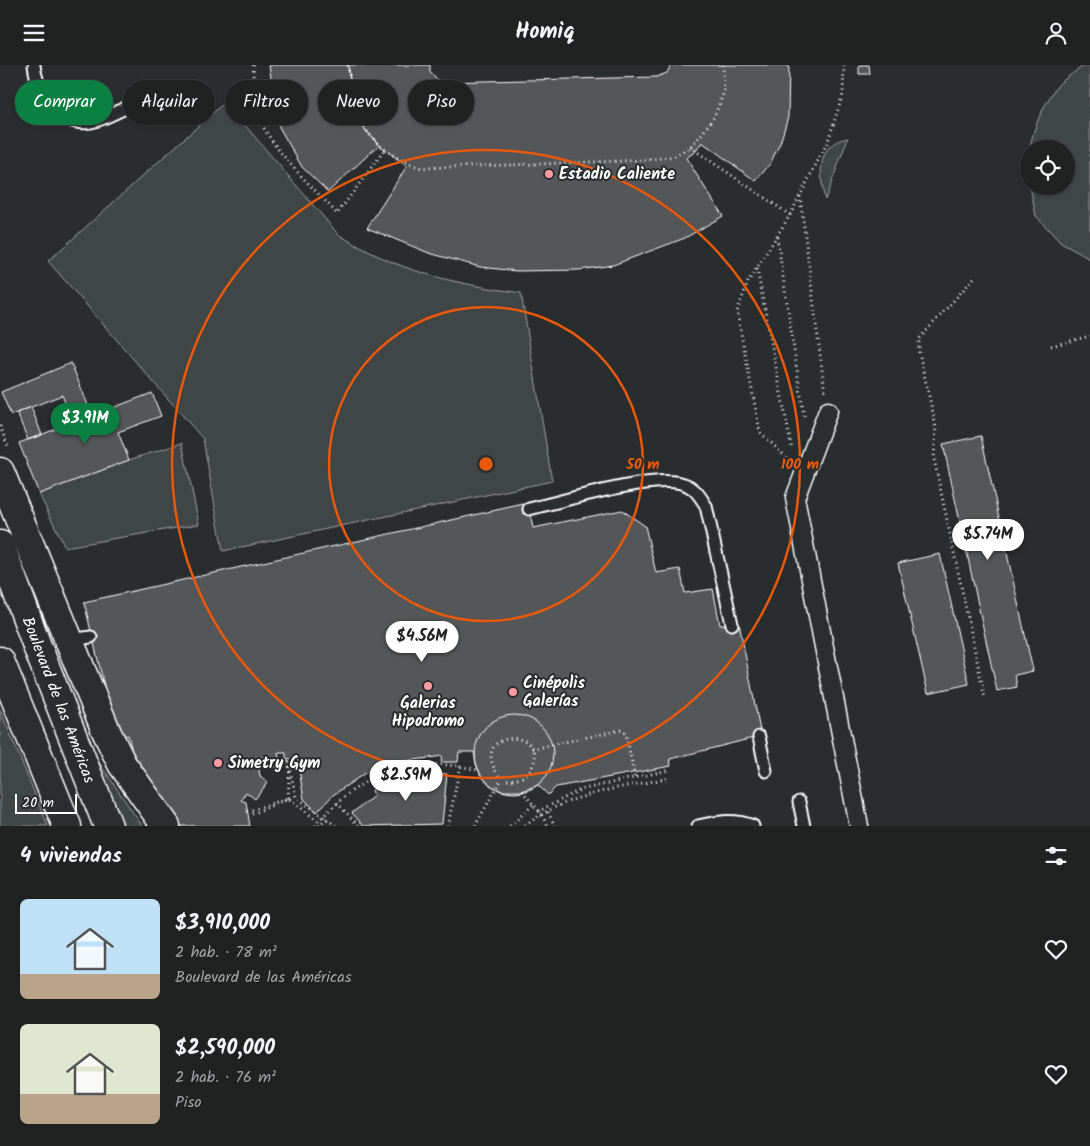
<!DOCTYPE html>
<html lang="es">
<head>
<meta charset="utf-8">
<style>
	:root { --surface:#202222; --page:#282a2a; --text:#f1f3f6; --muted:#a2a4a5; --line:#3d3f40; --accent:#0b8043 }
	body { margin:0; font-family:Kalam,sans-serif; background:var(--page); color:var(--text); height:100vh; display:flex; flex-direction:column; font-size:19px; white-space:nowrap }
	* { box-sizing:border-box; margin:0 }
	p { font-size:16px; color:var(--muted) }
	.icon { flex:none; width:28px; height:28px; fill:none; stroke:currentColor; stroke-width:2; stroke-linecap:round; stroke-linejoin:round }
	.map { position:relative; height:761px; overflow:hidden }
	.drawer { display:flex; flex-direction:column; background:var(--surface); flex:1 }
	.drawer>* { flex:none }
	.hud { position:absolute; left:15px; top:15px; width:500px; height:45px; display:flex; gap:10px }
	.tools { position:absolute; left:1020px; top:75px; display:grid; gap:10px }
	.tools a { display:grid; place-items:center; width:55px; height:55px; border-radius:50%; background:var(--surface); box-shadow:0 1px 4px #0004,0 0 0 1px var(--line); font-size:25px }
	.scale { position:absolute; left:15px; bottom:12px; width:62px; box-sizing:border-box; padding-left:5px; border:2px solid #fff; border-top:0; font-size:14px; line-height:18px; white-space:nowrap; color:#fff; -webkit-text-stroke:4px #2a2d2e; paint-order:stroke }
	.price { position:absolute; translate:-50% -42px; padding:0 11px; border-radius:18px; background:#fff; color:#222; font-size:16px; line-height:32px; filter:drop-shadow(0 1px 2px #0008) }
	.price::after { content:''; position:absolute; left:50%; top:30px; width:15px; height:11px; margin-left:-8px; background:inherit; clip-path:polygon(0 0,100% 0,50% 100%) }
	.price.current { background:var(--accent); color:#fff }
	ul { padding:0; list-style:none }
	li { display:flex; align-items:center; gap:15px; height:125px; padding:0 20px }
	li span { display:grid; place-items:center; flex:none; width:140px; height:100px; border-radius:8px; color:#555 }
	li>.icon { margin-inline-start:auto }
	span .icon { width:60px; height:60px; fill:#fffc; stroke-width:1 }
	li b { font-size:21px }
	h2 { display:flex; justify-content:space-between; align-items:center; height:60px; padding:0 20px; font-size:21px }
	.tag { padding:0 18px; border-radius:22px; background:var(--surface); box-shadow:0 1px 4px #0004,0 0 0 1px var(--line); font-size:18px; line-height:45px }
	.tag.current { background:var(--accent); color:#fff }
	header { display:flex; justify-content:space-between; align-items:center; height:65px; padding:0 20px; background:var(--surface); font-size:22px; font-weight:700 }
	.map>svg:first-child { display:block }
</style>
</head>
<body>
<header><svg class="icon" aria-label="menu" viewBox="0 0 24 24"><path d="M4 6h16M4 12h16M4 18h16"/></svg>Homiq<svg class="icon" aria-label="person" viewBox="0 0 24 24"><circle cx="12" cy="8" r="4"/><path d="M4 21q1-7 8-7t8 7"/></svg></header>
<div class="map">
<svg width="1090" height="761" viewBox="0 0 1090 761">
	<rect width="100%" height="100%" fill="#2a2d2e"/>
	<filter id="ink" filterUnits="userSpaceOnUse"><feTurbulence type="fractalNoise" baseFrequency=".02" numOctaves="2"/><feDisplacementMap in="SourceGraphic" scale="10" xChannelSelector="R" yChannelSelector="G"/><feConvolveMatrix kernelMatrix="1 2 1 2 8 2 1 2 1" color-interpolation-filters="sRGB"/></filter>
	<g filter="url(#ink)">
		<path fill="#414445" stroke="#a0a2a2" d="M 1085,0 L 1090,0 L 1090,194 L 1061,178 L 1036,151 L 1030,121 L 1066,121 L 1066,84 L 1030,84 C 1032,63 1046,35 1059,19 C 1066,12 1077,6 1085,0 Z
			M 225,37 L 338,169 C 398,207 452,218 521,228 L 552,416 L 223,486 L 203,374 L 48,196 Z
			M 848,73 L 825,135 C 819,111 816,78 848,73 Z
			M 182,378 L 199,459 L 65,482 L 39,429 L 129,395 Z
			M 0,644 L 48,761 L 0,761 Z
			M 88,681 L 138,755 L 143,761 L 121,761 Z"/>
		<path fill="#555758" stroke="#fff" d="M 269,0 L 348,0 L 353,38 L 362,61 L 379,80 L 328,127 L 302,102 L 279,62 Z
			M 348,0 L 430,0 L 430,7 L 435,13 L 442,17 L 656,12 L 667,8 L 671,0 L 789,0 L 788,52 L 780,78 L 770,99 L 756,116 L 702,77 L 696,86 L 686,93 L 723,151 L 685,173 L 613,200 L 579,205 L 517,206 L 480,202 L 429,188 L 367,163 L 407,101 L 379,80 L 362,61 L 353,38 Z
			M 859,0 L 869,0 L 870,9 L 859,9 Z
			M 71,298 L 92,350 L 73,358 L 62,330 L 11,350 L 1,327 Z
			M 152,328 L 161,351 L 118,367 L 129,395 L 39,429 L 19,378 Z
			M 31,342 L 42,370 L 28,375 L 17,348 Z
			M 981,371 L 1033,606 L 1015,610 L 1017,622 L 997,626 L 943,379 Z
			M 528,438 L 533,463 L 622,445 L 645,461 L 656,508 L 680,504 L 685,528 L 713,524 L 720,560 L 739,558 L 761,671 L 670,694 L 671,701 L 556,722 L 548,730 L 538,720 L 522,726 L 501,726 L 490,720 L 481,711 L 476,699 L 474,687 L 459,687 L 458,697 L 441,697 L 442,691 L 422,694 L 403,696 L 365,708 L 333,730 L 317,747 L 304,734 L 297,693 L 286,694 L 286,688 L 278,688 L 281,701 L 268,703 L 266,692 L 257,693 L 260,711 L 268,717 L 255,734 L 246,727 L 241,735 L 246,737 L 250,761 L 177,761 L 156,732 L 149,713 L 139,715 L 128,670 L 117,674 L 84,537 Z
			M 940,489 L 969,619 L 928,628 L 898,498 Z
			M475 689a39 39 0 1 1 78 0a39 39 0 1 1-78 0Z
			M 418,708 L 447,709 L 442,759 L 364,761 L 352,748 L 374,731 L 372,725 L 395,713 Z"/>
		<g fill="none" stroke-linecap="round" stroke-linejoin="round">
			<defs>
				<path id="service" d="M 34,0 C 36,17 41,25 51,39 C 78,73 102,53 134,39
					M 529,444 C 564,436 650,410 681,418 C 694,421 700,431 706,441 L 732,559
					M 70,575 L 91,572
					M 759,672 L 766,706
					M 799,737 L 804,761
					M 698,761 C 717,757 734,753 753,761"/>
				<path id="pedestrian" d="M 828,346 L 795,433 L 859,761"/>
				<path id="primary" d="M 0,407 L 107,668 L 122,699 L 166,761
					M 0,480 L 37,581 L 108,761
					M 0,596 L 67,761"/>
			</defs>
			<use href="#service" stroke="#fff" stroke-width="15"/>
			<use href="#pedestrian" stroke="#fff" stroke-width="21"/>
			<use href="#primary" stroke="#fff" stroke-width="31"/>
			<path stroke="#fff" stroke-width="3" stroke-dasharray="1 4" stroke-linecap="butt" d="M 253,0 C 253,13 253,26 255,39 C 262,78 311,119 337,149 L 385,84
				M 348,0 C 350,13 350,27 353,39 C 363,71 390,94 422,103 L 648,95 L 675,91 L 690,82 L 701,70 L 714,52 L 724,27 L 723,0
				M 690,82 L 790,150
				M 800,131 L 825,328
				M 777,172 L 804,351
				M 757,204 L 792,385
				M 974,213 L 919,274 L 919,287 L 936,362 L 934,394 L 985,633
				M 1051,281 L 1090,271
				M 0,361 L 9,384
				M 790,396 L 760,367 L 737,247 L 748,217 L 790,150 L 828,76 L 843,29 L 844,0
				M 532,684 L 621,665 L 626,669 L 635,713
				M 288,696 L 296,732 L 336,761
				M 499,711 C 465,663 552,662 532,702 C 527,713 517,715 506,715
				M 522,726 L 539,746 L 580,725 L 669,705
				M 337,738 L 359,761
				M 548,747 L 555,761
				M 252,749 L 291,732
				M 319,761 L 326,753
				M 448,761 L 460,701
				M 475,761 L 502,713
				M 510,761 L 534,739
				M 525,761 C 566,728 620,723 670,713"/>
			<use href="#service" stroke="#2a2d2e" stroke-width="11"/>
			<use href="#pedestrian" stroke="#2a2d2e" stroke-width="18"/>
			<use href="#primary" stroke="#2a2d2e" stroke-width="28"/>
			<path stroke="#fff" stroke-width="3" stroke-dasharray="1 4" stroke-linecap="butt" d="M 288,733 L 290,696
				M 252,745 L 288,733 L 318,756
				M 539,746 L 548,761
				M 316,761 C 319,753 328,747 334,741 C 375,701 424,692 478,705"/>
		</g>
	</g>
	<g fill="none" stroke="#e8590c" stroke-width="2.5">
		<circle cx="486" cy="399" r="157"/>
		<circle cx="486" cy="399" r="314"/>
	</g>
	<g fill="#ff9aa2" stroke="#2a2d2e" stroke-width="2">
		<circle cx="549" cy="109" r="5"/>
		<circle cx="428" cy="621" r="5"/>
		<circle cx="513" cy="627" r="5"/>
		<circle cx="218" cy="698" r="5"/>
	</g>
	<g text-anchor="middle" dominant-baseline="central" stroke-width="4" stroke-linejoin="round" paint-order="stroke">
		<g font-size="16" font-weight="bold" fill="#fff" stroke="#2a2d2e" text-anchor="start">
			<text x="559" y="109">Estadio Caliente</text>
			<text x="523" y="618">Cinépolis<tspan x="523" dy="18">Galerías</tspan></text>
			<text x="428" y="638" text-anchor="middle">Galerias<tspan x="428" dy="18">Hipodromo</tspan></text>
			<text x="228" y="698">Simetry Gym</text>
		</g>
		<g font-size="16" fill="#fff" stroke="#2a2d2e">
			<text transform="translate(58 635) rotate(69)">Boulevard de las Américas</text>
		</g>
	</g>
	<circle cx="486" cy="399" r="8" fill="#e8590c" stroke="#2a2d2e" stroke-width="2.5"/>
	<g font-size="15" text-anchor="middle" font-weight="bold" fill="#e8590c" stroke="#2a2d2e" stroke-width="4" stroke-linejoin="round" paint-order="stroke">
		<text x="643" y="404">50 m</text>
		<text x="800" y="404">100 m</text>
	</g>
</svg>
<div class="tools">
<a><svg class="icon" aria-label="locate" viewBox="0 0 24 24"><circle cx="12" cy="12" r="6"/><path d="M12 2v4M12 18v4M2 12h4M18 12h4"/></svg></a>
</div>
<div class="scale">20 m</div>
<b class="price current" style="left:85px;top:380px">$3.91M</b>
<b class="price" style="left:988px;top:496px">$5.74M</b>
<b class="price" style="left:422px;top:598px">$4.56M</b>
<b class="price" style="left:406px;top:737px">$2.59M</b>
<div class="hud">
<a class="tag current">Comprar</a>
<a class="tag">Alquilar</a>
<a class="tag">Filtros</a>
<a class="tag">Nuevo</a>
<a class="tag">Piso</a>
</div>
</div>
<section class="drawer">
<h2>4 viviendas<svg class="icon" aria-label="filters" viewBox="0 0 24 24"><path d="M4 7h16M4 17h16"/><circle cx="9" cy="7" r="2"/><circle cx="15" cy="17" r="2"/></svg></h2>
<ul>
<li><span style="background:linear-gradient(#bfe0f5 75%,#b9a48a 0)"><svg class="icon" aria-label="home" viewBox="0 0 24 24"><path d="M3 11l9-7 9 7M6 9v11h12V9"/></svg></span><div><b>$3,910,000</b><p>2 hab. · 78 m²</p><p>Boulevard de las Américas</p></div><svg class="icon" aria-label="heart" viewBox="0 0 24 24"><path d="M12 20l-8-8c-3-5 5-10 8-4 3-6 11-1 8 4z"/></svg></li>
<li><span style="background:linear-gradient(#dfe7d0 70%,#b9a48a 0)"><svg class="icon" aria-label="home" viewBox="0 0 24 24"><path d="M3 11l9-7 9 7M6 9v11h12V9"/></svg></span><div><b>$2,590,000</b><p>2 hab. · 76 m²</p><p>Piso</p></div><svg class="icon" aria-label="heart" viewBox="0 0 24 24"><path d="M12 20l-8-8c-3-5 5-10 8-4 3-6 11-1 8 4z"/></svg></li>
</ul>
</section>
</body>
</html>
